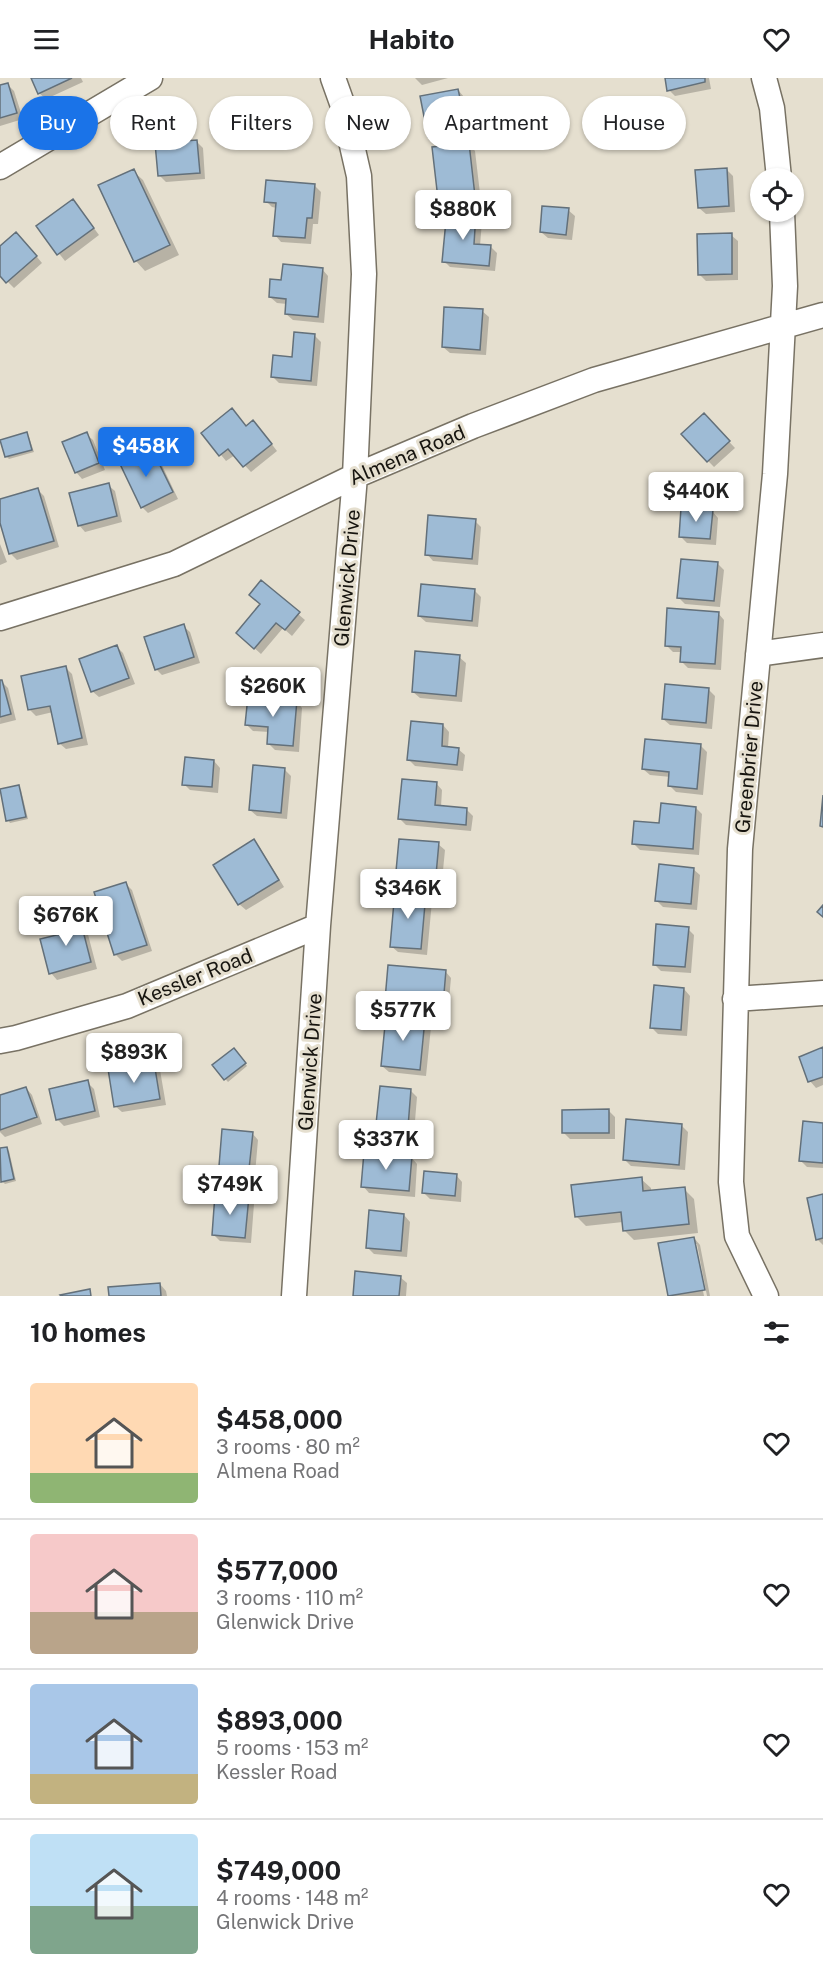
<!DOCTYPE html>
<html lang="en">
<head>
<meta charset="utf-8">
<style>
	:root { --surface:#fff; --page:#f2f2f2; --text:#202124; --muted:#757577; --line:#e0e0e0; --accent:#1a73e8 }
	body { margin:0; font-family:"Public Sans",sans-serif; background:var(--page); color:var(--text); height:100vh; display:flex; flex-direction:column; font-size:22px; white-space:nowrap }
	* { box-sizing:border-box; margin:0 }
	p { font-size:20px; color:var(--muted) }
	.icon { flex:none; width:33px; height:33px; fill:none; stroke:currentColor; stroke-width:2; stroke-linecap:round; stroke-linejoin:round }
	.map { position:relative; height:1218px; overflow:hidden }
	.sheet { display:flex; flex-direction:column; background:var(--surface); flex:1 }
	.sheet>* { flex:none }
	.guide { position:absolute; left:18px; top:18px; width:788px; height:54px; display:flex; gap:12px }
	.controls { position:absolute; left:750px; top:90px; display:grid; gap:12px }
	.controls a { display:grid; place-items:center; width:54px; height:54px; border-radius:50%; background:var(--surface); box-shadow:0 2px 4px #0004; font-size:30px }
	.price { position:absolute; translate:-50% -51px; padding:0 14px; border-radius:6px; background:#fff; color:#222; font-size:20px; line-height:39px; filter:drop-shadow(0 2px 3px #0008) }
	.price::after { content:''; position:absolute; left:50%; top:36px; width:18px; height:14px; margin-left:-9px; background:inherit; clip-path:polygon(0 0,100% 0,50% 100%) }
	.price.active { background:var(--accent); color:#fff }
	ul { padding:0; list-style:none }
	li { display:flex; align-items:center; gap:18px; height:150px; padding:0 30px }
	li+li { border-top:2px solid var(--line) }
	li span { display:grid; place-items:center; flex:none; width:168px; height:120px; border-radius:6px; color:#555 }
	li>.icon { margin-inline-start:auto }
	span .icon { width:72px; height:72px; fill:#fffc; stroke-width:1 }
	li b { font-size:26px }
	h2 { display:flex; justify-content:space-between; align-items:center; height:72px; padding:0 30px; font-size:26px }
	.chip { padding:0 21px; border-radius:27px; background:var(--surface); box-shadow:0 2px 4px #0004; font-size:21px; line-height:54px }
	.chip.active { background:var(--accent); color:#fff }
	header { display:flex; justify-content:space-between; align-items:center; height:78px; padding:0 30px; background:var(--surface); font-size:27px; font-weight:700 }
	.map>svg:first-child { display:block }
</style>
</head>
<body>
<header><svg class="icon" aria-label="menu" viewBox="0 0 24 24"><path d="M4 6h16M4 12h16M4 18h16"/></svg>Habito<svg class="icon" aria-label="heart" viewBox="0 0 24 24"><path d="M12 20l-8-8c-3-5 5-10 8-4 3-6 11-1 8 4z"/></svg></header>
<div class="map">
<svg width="823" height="1218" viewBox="0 0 823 1218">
	<rect width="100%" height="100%" fill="#e5dfcf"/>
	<path fill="#0003" d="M 32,0 L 81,0 L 83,4 L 46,21 L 39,15 Z
		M 415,0 L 448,0 L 422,7 Z
		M 666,0 L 709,0 L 711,11 L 675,18 L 669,12 Z
		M 8,7 L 14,13 L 23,41 L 0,48 L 0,9 Z
		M 458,12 L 464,19 L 472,57 L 436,65 L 430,59 Z
		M 197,64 L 203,70 L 205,101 L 166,104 L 159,97 Z
		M 469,66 L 475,73 L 481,124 L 446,127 L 439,121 Z
		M 727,92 L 733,98 L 735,134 L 706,136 L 699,130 Z
		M 133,93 L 143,102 L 179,177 L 145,193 L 136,183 Z
		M 314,107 L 321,114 L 318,146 L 313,146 L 311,166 L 281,164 L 275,157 L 277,130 L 272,129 L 266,123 Z
		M 79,130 L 99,157 L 65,183 L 38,149 Z
		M 568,132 L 575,138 L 572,162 L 548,160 L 541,154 Z
		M 476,136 L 482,143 L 480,168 L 491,169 L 497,175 L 495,193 L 450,189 L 444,183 Z
		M 731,157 L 738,163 L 738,202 L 706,203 L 699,196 Z
		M 23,162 L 42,185 L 14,210 L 0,196 L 0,170 Z
		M 322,191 L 328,198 L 324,245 L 293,242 L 286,236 L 287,226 L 277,225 L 270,219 L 283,204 Z
		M 482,233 L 489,239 L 486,277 L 450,275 L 443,269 Z
		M 314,257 L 321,264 L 317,308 L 279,305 L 273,299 Z
		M 232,332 L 247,349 L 260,351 L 277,373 L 251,394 L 235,377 L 226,383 L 203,355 Z
		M 704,337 L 735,370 L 714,389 L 683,357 Z
		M 27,356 L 29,359 L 34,374 L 9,381 L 6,378 Z
		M 86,356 L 93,362 L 105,392 L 82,401 L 76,394 Z
		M 152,372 L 158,379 L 178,421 L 148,435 L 142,429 Z
		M 108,407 L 115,413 L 122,444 L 85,454 L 79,447 Z
		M 38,412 L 44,418 L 59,469 L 17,482 L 11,476 L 0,440 L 0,422 Z
		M 712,433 L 718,440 L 716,467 L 687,465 L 680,458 Z
		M 475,443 L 481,449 L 478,487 L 433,483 L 427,476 Z
		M 0,466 L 7,484 L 0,487 Z
		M 717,485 L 724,492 L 720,529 L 685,526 L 679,520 Z
		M 261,504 L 305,542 L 292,558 L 283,550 L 261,576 L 244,561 L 262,527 Z
		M 474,512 L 481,519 L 478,549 L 426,544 L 419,538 Z
		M 718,535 L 724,542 L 721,592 L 688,590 L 681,583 L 682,574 L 673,574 L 666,567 Z
		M 183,548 L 190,554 L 200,585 L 162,597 L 156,591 Z
		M 117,569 L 123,575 L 135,606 L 99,619 L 92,613 Z
		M 459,579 L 466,585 L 462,624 L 420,620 L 413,614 Z
		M 66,590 L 72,596 L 88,667 L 66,671 L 59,665 L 53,634 L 36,638 L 30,632 Z
		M 1,603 L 8,610 L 16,642 L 0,646 Z
		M 709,612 L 715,618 L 712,651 L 670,647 L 663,641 Z
		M 296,623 L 302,630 L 299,674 L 275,672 L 268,665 L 269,654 L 253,653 L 247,647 Z
		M 443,647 L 449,654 L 448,670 L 458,671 L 465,677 L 463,693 L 415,688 L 409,682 Z
		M 700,667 L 707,674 L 703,717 L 676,714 L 670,708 L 671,699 L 650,697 L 643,691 Z
		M 214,683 L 220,690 L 218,715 L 190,712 L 184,706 Z
		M 284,691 L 291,698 L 287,741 L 257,738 L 250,732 Z
		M 436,705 L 442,712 L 441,729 L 466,731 L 473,738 L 471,753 L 406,747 L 400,741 Z
		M 19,709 L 21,712 L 28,741 L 10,745 L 8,742 Z
		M 696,730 L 702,736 L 699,777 L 640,772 L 633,765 L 661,747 Z
		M 253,763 L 260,770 L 284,809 L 246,832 L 239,826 Z
		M 438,766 L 445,772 L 441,813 L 403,810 L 397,804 Z
		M 693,791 L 700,797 L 697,832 L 663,829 L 657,823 Z
		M 126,806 L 132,812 L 152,873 L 122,883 L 116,877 L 96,815 Z
		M 426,816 L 432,823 L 427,877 L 398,874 L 391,868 Z
		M 78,839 L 85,845 L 97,891 L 57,902 L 51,895 L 67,856 Z
		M 688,851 L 694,857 L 691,895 L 661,893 L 654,886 Z
		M 445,893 L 451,900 L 448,933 L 393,928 L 387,921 Z
		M 684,911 L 690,918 L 687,958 L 658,956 L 651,949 Z
		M 425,943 L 431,949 L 426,998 L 389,994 L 382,988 Z
		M 823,971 L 823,1007 L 816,1010 L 810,1003 Z
		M 237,975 L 247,988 L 228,1004 L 214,988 Z
		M 153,986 L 160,992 L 166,1027 L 122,1034 L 115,1028 Z
		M 87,1004 L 94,1011 L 100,1039 L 64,1048 L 57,1041 Z
		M 26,1010 L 32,1017 L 42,1046 L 5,1059 L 0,1054 L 0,1019 Z
		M 410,1012 L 417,1019 L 414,1055 L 384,1052 L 378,1046 Z
		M 609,1033 L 615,1039 L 615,1061 L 570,1061 L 564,1055 Z
		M 823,1046 L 823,1090 L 807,1089 L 801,1083 Z
		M 682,1048 L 688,1054 L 685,1092 L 631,1088 L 624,1081 Z
		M 252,1055 L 258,1062 L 255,1096 L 227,1094 L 220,1087 Z
		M 6,1071 L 9,1073 L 16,1103 L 5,1106 L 2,1103 L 0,1092 L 0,1072 Z
		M 411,1079 L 417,1086 L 415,1119 L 369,1115 L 363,1108 Z
		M 456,1097 L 462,1104 L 461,1124 L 430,1121 L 424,1115 Z
		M 641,1101 L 651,1110 L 651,1114 L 684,1111 L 694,1121 L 698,1155 L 634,1162 L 624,1152 L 623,1144 L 586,1148 L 576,1138 Z
		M 823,1118 L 823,1167 L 817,1161 Z
		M 248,1120 L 254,1126 L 251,1165 L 220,1163 L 213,1156 Z
		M 404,1137 L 410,1144 L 407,1179 L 374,1176 L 367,1169 Z
		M 694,1160 L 700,1167 L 710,1218 L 707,1218 L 697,1166 L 694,1166 L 704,1218 L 669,1218 L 659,1167 Z
		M 400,1199 L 407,1205 L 406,1218 L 354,1218 Z
		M 160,1206 L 166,1213 L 167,1218 L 110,1218 Z"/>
	<path fill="#9ebbd5" stroke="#63707a" stroke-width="1.5" d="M 31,0 L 72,0 L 38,16 Z
		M 665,0 L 705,0 L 705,4 L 667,13 Z
		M 8,5 L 17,35 L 0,40 L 0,7 Z
		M 458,11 L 467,51 L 428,59 L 420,18 Z
		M 197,62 L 200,95 L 158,98 L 155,65 Z
		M 469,65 L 475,118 L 438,121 L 432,69 Z
		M 727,90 L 729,128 L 698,130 L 695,92 Z
		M 134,91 L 170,167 L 134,184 L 98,107 Z
		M 266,102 L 315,106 L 312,140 L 307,140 L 305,160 L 273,158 L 276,125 L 264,124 Z
		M 73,121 L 94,150 L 57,177 L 36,148 Z
		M 542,128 L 569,130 L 566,157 L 540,154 Z
		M 447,132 L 476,135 L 474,166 L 491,167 L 489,188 L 442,184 Z
		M 16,154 L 37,178 L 6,205 L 0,198 L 0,168 Z
		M 732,155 L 732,196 L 698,197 L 697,156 Z
		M 283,186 L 323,190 L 318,239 L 285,236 L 286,221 L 269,219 L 270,201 L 281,202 Z
		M 444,229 L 483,231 L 480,272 L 442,269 Z
		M 294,254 L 315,256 L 311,303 L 271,299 L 273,277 L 292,279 Z
		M 232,330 L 246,348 L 253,342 L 272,366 L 243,389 L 228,371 L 219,378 L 201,355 Z
		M 704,335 L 730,363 L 707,384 L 681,356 Z
		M 27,354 L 32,372 L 5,379 L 0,362 Z
		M 87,354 L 99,385 L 75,395 L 62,364 Z
		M 152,371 L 173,414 L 141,430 L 120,386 Z
		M 109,405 L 117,438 L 78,448 L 69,415 Z
		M 38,410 L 54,463 L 9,476 L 0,445 L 0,421 Z
		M 681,430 L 713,432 L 710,461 L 679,459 Z
		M 428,437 L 476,441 L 472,481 L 425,477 Z
		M 681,481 L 718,484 L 714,523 L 677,520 Z
		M 261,502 L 300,534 L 285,552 L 276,545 L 254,571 L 236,555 L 260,526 L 249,517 Z
		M 421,506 L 475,511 L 472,543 L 418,538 Z
		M 667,530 L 719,534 L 715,586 L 680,584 L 681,569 L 665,568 Z
		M 184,546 L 194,579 L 155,592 L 144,559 Z
		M 117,567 L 129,600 L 91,614 L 79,581 Z
		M 415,573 L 460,577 L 456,618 L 412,614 Z
		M 66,588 L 82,660 L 58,666 L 50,628 L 28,632 L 21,598 Z
		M 0,602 L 2,602 L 11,636 L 0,639 Z
		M 665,606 L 709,610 L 706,645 L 662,641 Z
		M 248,618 L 297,622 L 293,668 L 267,666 L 268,649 L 245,647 Z
		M 411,643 L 443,646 L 442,668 L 459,670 L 457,687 L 407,682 Z
		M 645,661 L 701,666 L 697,711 L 668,708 L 669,694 L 642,691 Z
		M 185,679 L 214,682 L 212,709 L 182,707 Z
		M 253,687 L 285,690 L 281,735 L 249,732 Z
		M 402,701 L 437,704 L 435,727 L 467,730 L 466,747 L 398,741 Z
		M 19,707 L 26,739 L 6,743 L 0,711 Z
		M 823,717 L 823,749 L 820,748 Z
		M 661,725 L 696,729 L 693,771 L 632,766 L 634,743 L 659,745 Z
		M 254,761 L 279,802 L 238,827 L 213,787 Z
		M 399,761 L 439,764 L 435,808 L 395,804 Z
		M 659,786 L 694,790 L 691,826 L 655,823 Z
		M 126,804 L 147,867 L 114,877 L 94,814 Z
		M 395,812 L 426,815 L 421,871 L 390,869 Z
		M 823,827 L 823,839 L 817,834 Z
		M 79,837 L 91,884 L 49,896 L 40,861 L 65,855 L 61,842 Z
		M 656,846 L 689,849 L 685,889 L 653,887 Z
		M 388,887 L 446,892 L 443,927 L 385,922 Z
		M 654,907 L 684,910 L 681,952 L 650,950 Z
		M 386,937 L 425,941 L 420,992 L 381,988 Z
		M 823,969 L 823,999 L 808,1004 L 799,979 Z
		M 234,970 L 246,985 L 224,1002 L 212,987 Z
		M 154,984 L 160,1021 L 114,1029 L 108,991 Z
		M 88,1002 L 95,1033 L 56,1042 L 49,1011 Z
		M 380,1008 L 411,1011 L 408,1049 L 376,1046 Z
		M 26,1009 L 37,1039 L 0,1052 L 0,1017 Z
		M 609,1031 L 609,1055 L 562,1055 L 562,1032 Z
		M 626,1041 L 682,1046 L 679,1087 L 623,1082 Z
		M 803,1043 L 823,1045 L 823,1085 L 799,1083 Z
		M 222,1051 L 253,1054 L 249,1091 L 219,1088 Z
		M 7,1069 L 14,1101 L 1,1104 L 0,1070 Z
		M 364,1074 L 412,1078 L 409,1113 L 361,1109 Z
		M 424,1093 L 457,1096 L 455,1118 L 422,1115 Z
		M 642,1099 L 643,1113 L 685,1109 L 689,1146 L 623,1153 L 621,1134 L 575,1139 L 571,1107 Z
		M 215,1116 L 249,1118 L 245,1160 L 212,1157 Z
		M 823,1116 L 823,1160 L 816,1162 L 807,1120 Z
		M 369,1132 L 404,1136 L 401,1173 L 366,1170 Z
		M 694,1159 L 705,1212 L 668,1218 L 658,1165 Z
		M 355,1193 L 401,1198 L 399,1218 L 353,1218 Z
		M 160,1205 L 161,1218 L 109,1218 L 108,1209 Z
		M 90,1211 L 91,1218 L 61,1218 L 60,1217 Z"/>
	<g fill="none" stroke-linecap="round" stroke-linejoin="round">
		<defs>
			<path id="street" d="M 764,0 L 772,30 L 779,100
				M 0,89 L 150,0
				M 0,540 L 174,486 L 355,398 L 473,348 L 594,302 L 823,237
				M 758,576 L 823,567
				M 735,921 L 823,915
				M 0,963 L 16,960 L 127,928 L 318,848
				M 294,1218 L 318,848 L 355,398 L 364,196 L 359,98 L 343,28 L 333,0
				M 766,1218 L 737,1158 L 731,1104 L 740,771 L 775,396 L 785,208 L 782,134"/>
		</defs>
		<use href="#street" stroke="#787264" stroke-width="27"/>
		<use href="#street" stroke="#fff" stroke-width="24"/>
	</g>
	<g text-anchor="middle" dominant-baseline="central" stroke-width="6" stroke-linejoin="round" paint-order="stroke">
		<g font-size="20" fill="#16140f" stroke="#e5dfcf">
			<text transform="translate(407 377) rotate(-23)">Almena Road</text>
			<text transform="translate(347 500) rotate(-85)">Glenwick Drive</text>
			<text transform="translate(749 679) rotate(-85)">Greenbrier Drive</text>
			<text transform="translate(195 899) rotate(-22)">Kessler Road</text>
			<text transform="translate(310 984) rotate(-86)">Glenwick Drive</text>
		</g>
	</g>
</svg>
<div class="controls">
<a><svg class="icon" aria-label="locate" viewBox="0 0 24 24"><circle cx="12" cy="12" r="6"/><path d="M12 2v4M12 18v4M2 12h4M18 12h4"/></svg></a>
</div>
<b class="price" style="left:463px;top:163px">$880K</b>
<b class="price active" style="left:146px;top:400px">$458K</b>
<b class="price" style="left:696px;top:445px">$440K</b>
<b class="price" style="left:273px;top:640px">$260K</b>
<b class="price" style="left:408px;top:842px">$346K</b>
<b class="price" style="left:66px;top:869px">$676K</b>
<b class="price" style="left:403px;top:964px">$577K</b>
<b class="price" style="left:134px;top:1006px">$893K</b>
<b class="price" style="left:386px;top:1093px">$337K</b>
<b class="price" style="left:230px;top:1138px">$749K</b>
<div class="guide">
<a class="chip active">Buy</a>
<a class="chip">Rent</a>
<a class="chip">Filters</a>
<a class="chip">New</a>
<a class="chip">Apartment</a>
<a class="chip">House</a>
</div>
</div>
<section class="sheet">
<h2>10 homes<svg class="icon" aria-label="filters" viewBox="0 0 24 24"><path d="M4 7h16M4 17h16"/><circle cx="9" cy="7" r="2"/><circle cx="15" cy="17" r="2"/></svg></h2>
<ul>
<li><span style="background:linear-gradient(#ffd9b3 75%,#8fb573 0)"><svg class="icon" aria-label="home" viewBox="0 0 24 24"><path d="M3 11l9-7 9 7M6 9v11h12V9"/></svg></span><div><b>$458,000</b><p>3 rooms · 80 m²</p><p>Almena Road</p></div><svg class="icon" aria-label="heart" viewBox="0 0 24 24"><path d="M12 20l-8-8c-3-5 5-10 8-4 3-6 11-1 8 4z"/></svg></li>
<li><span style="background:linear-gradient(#f6c9c9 65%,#b9a48a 0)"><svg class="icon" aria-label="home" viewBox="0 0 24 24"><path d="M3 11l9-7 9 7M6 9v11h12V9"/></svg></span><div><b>$577,000</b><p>3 rooms · 110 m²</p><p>Glenwick Drive</p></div><svg class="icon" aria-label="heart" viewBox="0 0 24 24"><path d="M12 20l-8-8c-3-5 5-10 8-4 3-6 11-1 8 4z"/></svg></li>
<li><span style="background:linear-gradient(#a9c7e8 75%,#c2b280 0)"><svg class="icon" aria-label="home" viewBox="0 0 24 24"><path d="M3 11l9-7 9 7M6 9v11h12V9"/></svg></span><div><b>$893,000</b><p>5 rooms · 153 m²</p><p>Kessler Road</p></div><svg class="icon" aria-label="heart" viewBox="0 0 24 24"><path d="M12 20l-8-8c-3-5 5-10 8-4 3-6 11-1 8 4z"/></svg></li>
<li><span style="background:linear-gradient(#bfe0f5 60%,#7fa58c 0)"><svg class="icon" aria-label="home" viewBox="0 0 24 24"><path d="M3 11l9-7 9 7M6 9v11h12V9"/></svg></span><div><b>$749,000</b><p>4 rooms · 148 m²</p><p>Glenwick Drive</p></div><svg class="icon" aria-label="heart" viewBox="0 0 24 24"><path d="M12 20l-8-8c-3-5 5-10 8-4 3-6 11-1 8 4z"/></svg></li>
</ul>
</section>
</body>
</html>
